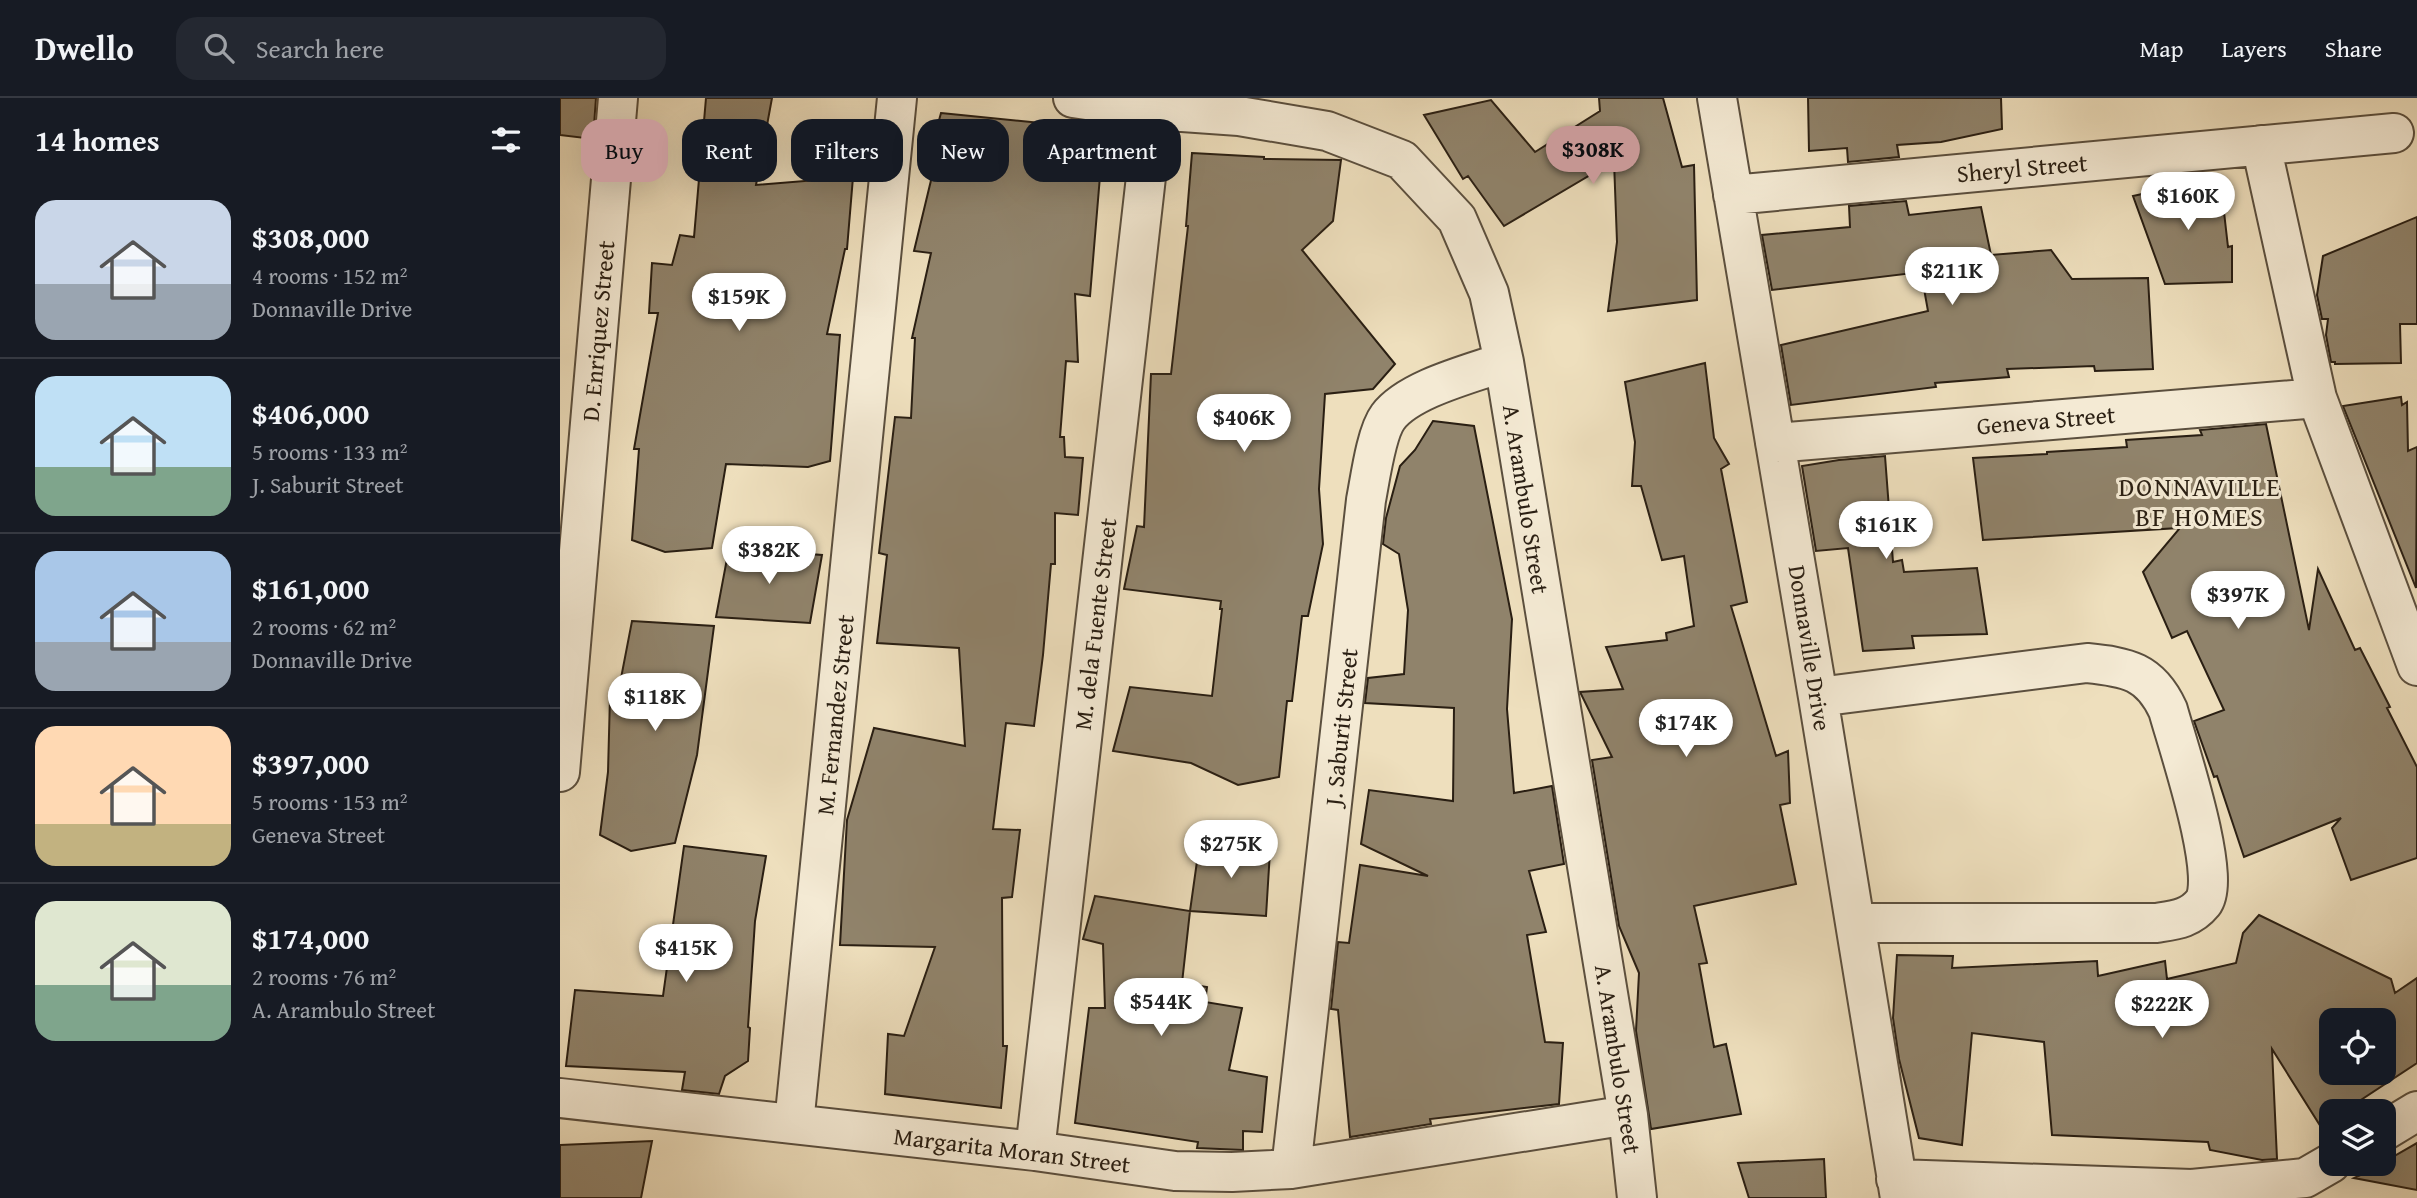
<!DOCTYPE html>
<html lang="en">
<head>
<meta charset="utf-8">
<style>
	:root { --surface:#171b24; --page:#242831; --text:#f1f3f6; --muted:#9ea1a6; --line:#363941; --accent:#c59692 }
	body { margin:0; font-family:"Gentium Book Plus",serif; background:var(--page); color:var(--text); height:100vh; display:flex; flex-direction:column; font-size:26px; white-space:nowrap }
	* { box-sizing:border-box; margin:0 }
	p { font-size:23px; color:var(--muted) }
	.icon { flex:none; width:38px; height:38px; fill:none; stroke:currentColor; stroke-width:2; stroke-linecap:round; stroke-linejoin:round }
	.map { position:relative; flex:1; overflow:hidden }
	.side { display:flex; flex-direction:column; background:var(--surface); width:560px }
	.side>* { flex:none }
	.hud { position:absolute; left:21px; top:21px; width:665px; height:63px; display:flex; gap:14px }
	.fabs { position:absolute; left:1759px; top:910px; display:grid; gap:14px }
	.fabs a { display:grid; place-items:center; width:77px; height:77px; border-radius:14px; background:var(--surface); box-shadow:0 7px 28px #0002; font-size:35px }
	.price { position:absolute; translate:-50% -60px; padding:0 16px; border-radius:24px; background:#fff; color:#222; font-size:23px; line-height:46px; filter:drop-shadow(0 2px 4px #0008) }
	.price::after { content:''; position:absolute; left:50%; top:42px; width:21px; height:16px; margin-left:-10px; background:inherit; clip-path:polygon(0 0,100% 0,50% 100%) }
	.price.active { background:var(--accent); color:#111 }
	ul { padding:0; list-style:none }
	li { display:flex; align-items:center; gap:21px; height:175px; padding:0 35px }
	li+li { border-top:2px solid var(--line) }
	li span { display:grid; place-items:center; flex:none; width:196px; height:140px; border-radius:21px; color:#555 }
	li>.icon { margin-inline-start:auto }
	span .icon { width:84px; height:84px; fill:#fffc; stroke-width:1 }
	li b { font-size:30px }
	h2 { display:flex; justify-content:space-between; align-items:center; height:84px; padding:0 35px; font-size:30px }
	.chip { padding:0 24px; border-radius:21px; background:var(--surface); box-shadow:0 7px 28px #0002; font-size:24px; line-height:63px }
	.chip.active { background:var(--accent); color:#111 }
	header { display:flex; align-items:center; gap:42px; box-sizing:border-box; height:98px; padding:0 35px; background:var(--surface); border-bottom:2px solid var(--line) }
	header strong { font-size:33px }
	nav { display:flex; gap:38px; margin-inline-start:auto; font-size:24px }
	.search { width:490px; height:63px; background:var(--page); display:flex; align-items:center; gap:18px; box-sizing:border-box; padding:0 24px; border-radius:21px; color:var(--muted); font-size:26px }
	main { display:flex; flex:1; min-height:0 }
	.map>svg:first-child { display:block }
</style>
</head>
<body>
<header>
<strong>Dwello</strong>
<div class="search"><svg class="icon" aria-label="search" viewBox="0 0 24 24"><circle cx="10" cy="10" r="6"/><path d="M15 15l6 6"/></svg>Search here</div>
<nav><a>Map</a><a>Layers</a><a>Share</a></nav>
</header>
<main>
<section class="side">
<h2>14 homes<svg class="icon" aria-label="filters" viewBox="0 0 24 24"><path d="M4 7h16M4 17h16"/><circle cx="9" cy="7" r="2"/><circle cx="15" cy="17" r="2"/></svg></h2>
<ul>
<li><span style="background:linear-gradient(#c9d6e8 60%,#9aa5b1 0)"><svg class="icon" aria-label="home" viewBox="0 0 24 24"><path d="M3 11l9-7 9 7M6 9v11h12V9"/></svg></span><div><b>$308,000</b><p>4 rooms · 152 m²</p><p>Donnaville Drive</p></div></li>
<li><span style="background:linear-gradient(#bfe0f5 65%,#7fa58c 0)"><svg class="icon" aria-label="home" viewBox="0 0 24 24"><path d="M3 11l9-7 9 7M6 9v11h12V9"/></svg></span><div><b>$406,000</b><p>5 rooms · 133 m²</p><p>J. Saburit Street</p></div></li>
<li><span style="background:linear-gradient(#a9c7e8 65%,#9aa5b1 0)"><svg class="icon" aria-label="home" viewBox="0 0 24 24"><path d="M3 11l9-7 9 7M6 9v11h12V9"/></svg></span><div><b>$161,000</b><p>2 rooms · 62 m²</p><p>Donnaville Drive</p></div></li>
<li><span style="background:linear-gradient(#ffd9b3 70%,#c2b280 0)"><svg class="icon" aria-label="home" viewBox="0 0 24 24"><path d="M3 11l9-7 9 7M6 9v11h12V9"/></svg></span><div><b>$397,000</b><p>5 rooms · 153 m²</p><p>Geneva Street</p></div></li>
<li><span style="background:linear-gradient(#dfe7d0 60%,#7fa58c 0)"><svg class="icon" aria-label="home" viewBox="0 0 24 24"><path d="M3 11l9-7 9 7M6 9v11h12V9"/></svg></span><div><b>$174,000</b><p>2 rooms · 76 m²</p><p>A. Arambulo Street</p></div></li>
</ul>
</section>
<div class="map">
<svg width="1857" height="1100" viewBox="0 0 1857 1100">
	<rect width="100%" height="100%" fill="#eedfbd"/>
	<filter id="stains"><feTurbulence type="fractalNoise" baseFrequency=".00286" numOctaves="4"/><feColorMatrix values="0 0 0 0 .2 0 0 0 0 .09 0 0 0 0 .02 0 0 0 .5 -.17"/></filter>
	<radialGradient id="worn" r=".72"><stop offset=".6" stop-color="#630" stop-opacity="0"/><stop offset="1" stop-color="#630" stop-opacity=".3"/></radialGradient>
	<path fill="#90836b" stroke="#2a1f13" stroke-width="2" fill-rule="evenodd" d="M 0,0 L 36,0 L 33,41 L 0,37 Z
		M 146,0 L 212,0 L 196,87 L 293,79 L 287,151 L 285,151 L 267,236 L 280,237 L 270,363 L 248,369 L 166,366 L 152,450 L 105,454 L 72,442 L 79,351 L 74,351 L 98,215 L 89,215 L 92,165 L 112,167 L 120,137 L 134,139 Z
		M 1039,0 L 1103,0 L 1122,69 L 1134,67 L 1137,202 L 1048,213 L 1057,144 L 1054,63 L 944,128 L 908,78 L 903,81 L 864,17 L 931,2 L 975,54 L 1040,13 Z
		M 1248,0 L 1441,0 L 1442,31 L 1381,44 L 1337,47 L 1339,59 L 1288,64 L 1287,50 L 1249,53 Z
		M 381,15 L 481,25 L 543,42 L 530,198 L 515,196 L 518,264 L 506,263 L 500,339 L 504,339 L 505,359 L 523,360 L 518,417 L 495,415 L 495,466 L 491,466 L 483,557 L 474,628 L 446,625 L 433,731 L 460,732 L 452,799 L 442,800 L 443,948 L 447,948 L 441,1010 L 325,996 L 328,936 L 344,938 L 375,849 L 280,847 L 287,722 L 314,630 L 405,648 L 399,550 L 317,545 L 327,457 L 319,455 L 335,319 L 351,320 L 355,240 L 352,240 L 371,155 L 354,153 L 373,74 L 365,73 Z
		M 632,55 L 704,59 L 704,61 L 781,62 L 773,123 L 742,152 L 835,266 L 813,291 L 765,296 L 759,391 L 763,446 L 748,518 L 742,518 L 732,603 L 727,603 L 719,679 L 678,687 L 631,665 L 553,653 L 570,589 L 652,598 L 662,511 L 660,511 L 661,503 L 564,491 L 577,428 L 584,429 L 591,276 L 611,276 L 628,128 L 626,128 Z
		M 1660,79 L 1668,149 L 1672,148 L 1672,184 L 1605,186 L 1573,98 Z
		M 1346,103 L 1349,117 L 1421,109 L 1431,157 L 1491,152 L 1512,181 L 1588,180 L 1593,271 L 1535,273 L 1534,268 L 1447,271 L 1449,279 L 1375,285 L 1376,289 L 1231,307 L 1221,247 L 1368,213 L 1361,174 L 1212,192 L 1202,137 L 1290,129 L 1289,108 Z
		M 1857,119 L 1857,226 L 1840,226 L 1841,265 L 1775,266 L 1775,264 L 1771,264 L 1766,237 L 1768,221 L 1762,221 L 1757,197 L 1763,158 Z
		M 1145,265 L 1154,340 L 1169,366 L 1161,371 L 1187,504 L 1171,508 L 1216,658 L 1228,653 L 1230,705 L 1220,707 L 1236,786 L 1134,808 L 1147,865 L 1139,866 L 1154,949 L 1166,946 L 1181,1016 L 1091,1031 L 1076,933 L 1079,875 L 1059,828 L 1032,662 L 1052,659 L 1020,594 L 1063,591 L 1046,549 L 1107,542 L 1106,535 L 1134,528 L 1124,458 L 1102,462 L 1081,388 L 1072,388 L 1075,344 L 1065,284 Z
		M 1841,299 L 1842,307 L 1847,304 L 1848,353 L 1857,349 L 1856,490 L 1783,308 Z
		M 873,323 L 914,328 L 952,521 L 947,611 L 954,695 L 992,688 L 1004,766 L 969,773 L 986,834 L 967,837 L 985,944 L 1003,945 L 999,1006 L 870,1021 L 871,1026 L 790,1039 L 778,912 L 771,911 L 778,844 L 789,845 L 800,767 L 868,778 L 801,746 L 809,692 L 893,703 L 894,610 L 805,605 L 808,580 L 844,576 L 848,512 L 839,456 L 823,446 L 826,420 L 840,368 L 855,352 Z
		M 1706,326 L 1749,532 L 1758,471 L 1795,552 L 1800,550 L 1830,609 L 1827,610 L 1857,669 L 1857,760 L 1791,782 L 1772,730 L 1781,720 L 1684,759 L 1657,678 L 1654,679 L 1634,623 L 1664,612 L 1627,533 L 1612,540 L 1583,474 L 1620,430 L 1423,442 L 1413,360 L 1487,356 L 1487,354 L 1567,349 L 1566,342 L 1642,337 L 1640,332 Z
		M 1325,358 L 1333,464 L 1342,462 L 1344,474 L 1417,470 L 1427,536 L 1352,538 L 1354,550 L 1303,553 L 1288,450 L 1256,453 L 1242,368 L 1279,362 Z
		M 169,450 L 262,457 L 250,525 L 156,519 Z
		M 72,523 L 154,528 L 137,657 L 115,745 L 71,753 L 40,737 L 48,674 L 50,599 L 57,601 Z
		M 640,742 L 710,753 L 706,818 L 630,813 Z
		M 124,748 L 206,758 L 195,823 L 188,929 L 190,930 L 188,963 L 165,978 L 159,996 L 122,992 L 125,974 L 6,968 L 15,892 L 103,898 Z
		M 535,798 L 630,813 L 622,885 L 647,889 L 645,904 L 682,910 L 669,972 L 707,979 L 702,1034 L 683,1033 L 683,1052 L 637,1050 L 638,1044 L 515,1025 L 529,910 L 545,910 L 543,846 L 523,841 Z
		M 1699,817 L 1831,881 L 1835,895 L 1857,880 L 1857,965 L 1784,1013 L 1771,1013 L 1771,1022 L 1761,1029 L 1712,951 L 1717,1061 L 1702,1062 L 1650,1052 L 1648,1044 L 1492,1037 L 1484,944 L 1412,935 L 1402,1047 L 1359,1040 L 1339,961 L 1333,920 L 1337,857 L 1393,858 L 1392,870 L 1537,863 L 1538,878 L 1605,863 L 1607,881 L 1676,865 L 1683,835 ZM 1771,922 L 1824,922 L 1824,975 L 1771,975 Z
		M 92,1043 L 81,1100 L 0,1100 L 0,1047 Z
		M 1857,1045 L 1857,1092 L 1794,1080 L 1824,1066 L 1824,1064 Z
		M 1264,1061 L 1266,1100 L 1189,1100 L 1178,1065 Z"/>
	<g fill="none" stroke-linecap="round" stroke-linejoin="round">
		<defs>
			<path id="minor" d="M 513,0 L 594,12 L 679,18 L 767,33 L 842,62 L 897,121 L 929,195 L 944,264 L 1068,1017 L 1077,1100
				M 1157,0 L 1258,599 L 1340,1100
				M 1701,47 L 1757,300 L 1857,568
				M 1173,97 L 1834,35
				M 1215,345 L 1757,300
				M 1258,599 L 1527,565 C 1567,569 1590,573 1608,612 C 1617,645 1663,780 1643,805 C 1630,821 1615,822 1596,825 L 1295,825
				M 0,674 L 58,0
				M 0,1000 L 475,1053 L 615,1073 L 672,1074 L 731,1071 L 1068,1017
				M 234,1026 L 337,0
				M 1824,1033 L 1857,1013
				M 475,1053 L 595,0
				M 731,1071 L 806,402 C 810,382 816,335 828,319 C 849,291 910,276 944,264
				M 1336,1081 L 1632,1091 L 1745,1080 L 1771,1065"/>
		</defs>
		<use href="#minor" stroke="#5b4f3e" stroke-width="42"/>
		<use href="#minor" stroke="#f4ead4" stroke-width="38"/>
	</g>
	<g text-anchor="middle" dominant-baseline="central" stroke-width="6" stroke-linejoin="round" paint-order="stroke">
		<g font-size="24" fill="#2a1f13" stroke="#f4ead4">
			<text transform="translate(1462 70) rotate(-5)">Sheryl Street</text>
			<text transform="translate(38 233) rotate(-85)">D. Enriquez Street</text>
			<text transform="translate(1486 322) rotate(-5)">Geneva Street</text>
			<text transform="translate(966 401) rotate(81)">A. Arambulo Street</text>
			<text transform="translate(535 526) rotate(-83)">M. dela Fuente Street</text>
			<text transform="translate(1250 550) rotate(81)">Donnaville Drive</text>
			<text transform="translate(275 617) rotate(-84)">M. Fernandez Street</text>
			<text transform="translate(781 629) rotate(-84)">J. Saburit Street</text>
			<text transform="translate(1058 961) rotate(81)">A. Arambulo Street</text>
			<text transform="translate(452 1052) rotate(7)">Margarita Moran Street</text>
		</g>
		<g font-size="26" letter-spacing="2" fill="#2a1f13" stroke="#f4ead4">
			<text x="1640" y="388">DONNAVILLE<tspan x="1640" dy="30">BF HOMES</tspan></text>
		</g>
	</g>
	<rect width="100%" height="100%" filter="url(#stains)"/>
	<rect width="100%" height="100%" fill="url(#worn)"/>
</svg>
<div class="fabs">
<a><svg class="icon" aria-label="locate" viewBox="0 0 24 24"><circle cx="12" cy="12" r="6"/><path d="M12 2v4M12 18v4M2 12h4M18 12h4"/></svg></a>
<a><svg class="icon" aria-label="layers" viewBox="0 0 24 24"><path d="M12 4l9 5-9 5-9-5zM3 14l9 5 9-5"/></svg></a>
</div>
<b class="price active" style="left:1033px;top:88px">$308K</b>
<b class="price" style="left:1628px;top:134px">$160K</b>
<b class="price" style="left:1392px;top:209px">$211K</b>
<b class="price" style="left:179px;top:235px">$159K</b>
<b class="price" style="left:684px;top:356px">$406K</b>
<b class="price" style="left:1326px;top:463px">$161K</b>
<b class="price" style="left:209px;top:488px">$382K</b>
<b class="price" style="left:1678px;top:533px">$397K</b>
<b class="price" style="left:95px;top:635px">$118K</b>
<b class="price" style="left:1126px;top:661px">$174K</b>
<b class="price" style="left:671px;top:782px">$275K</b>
<b class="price" style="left:126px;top:886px">$415K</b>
<b class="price" style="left:601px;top:940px">$544K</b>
<b class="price" style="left:1602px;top:942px">$222K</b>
<div class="hud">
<a class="chip active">Buy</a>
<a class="chip">Rent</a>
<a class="chip">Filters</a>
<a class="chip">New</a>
<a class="chip">Apartment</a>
</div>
</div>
</main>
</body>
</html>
